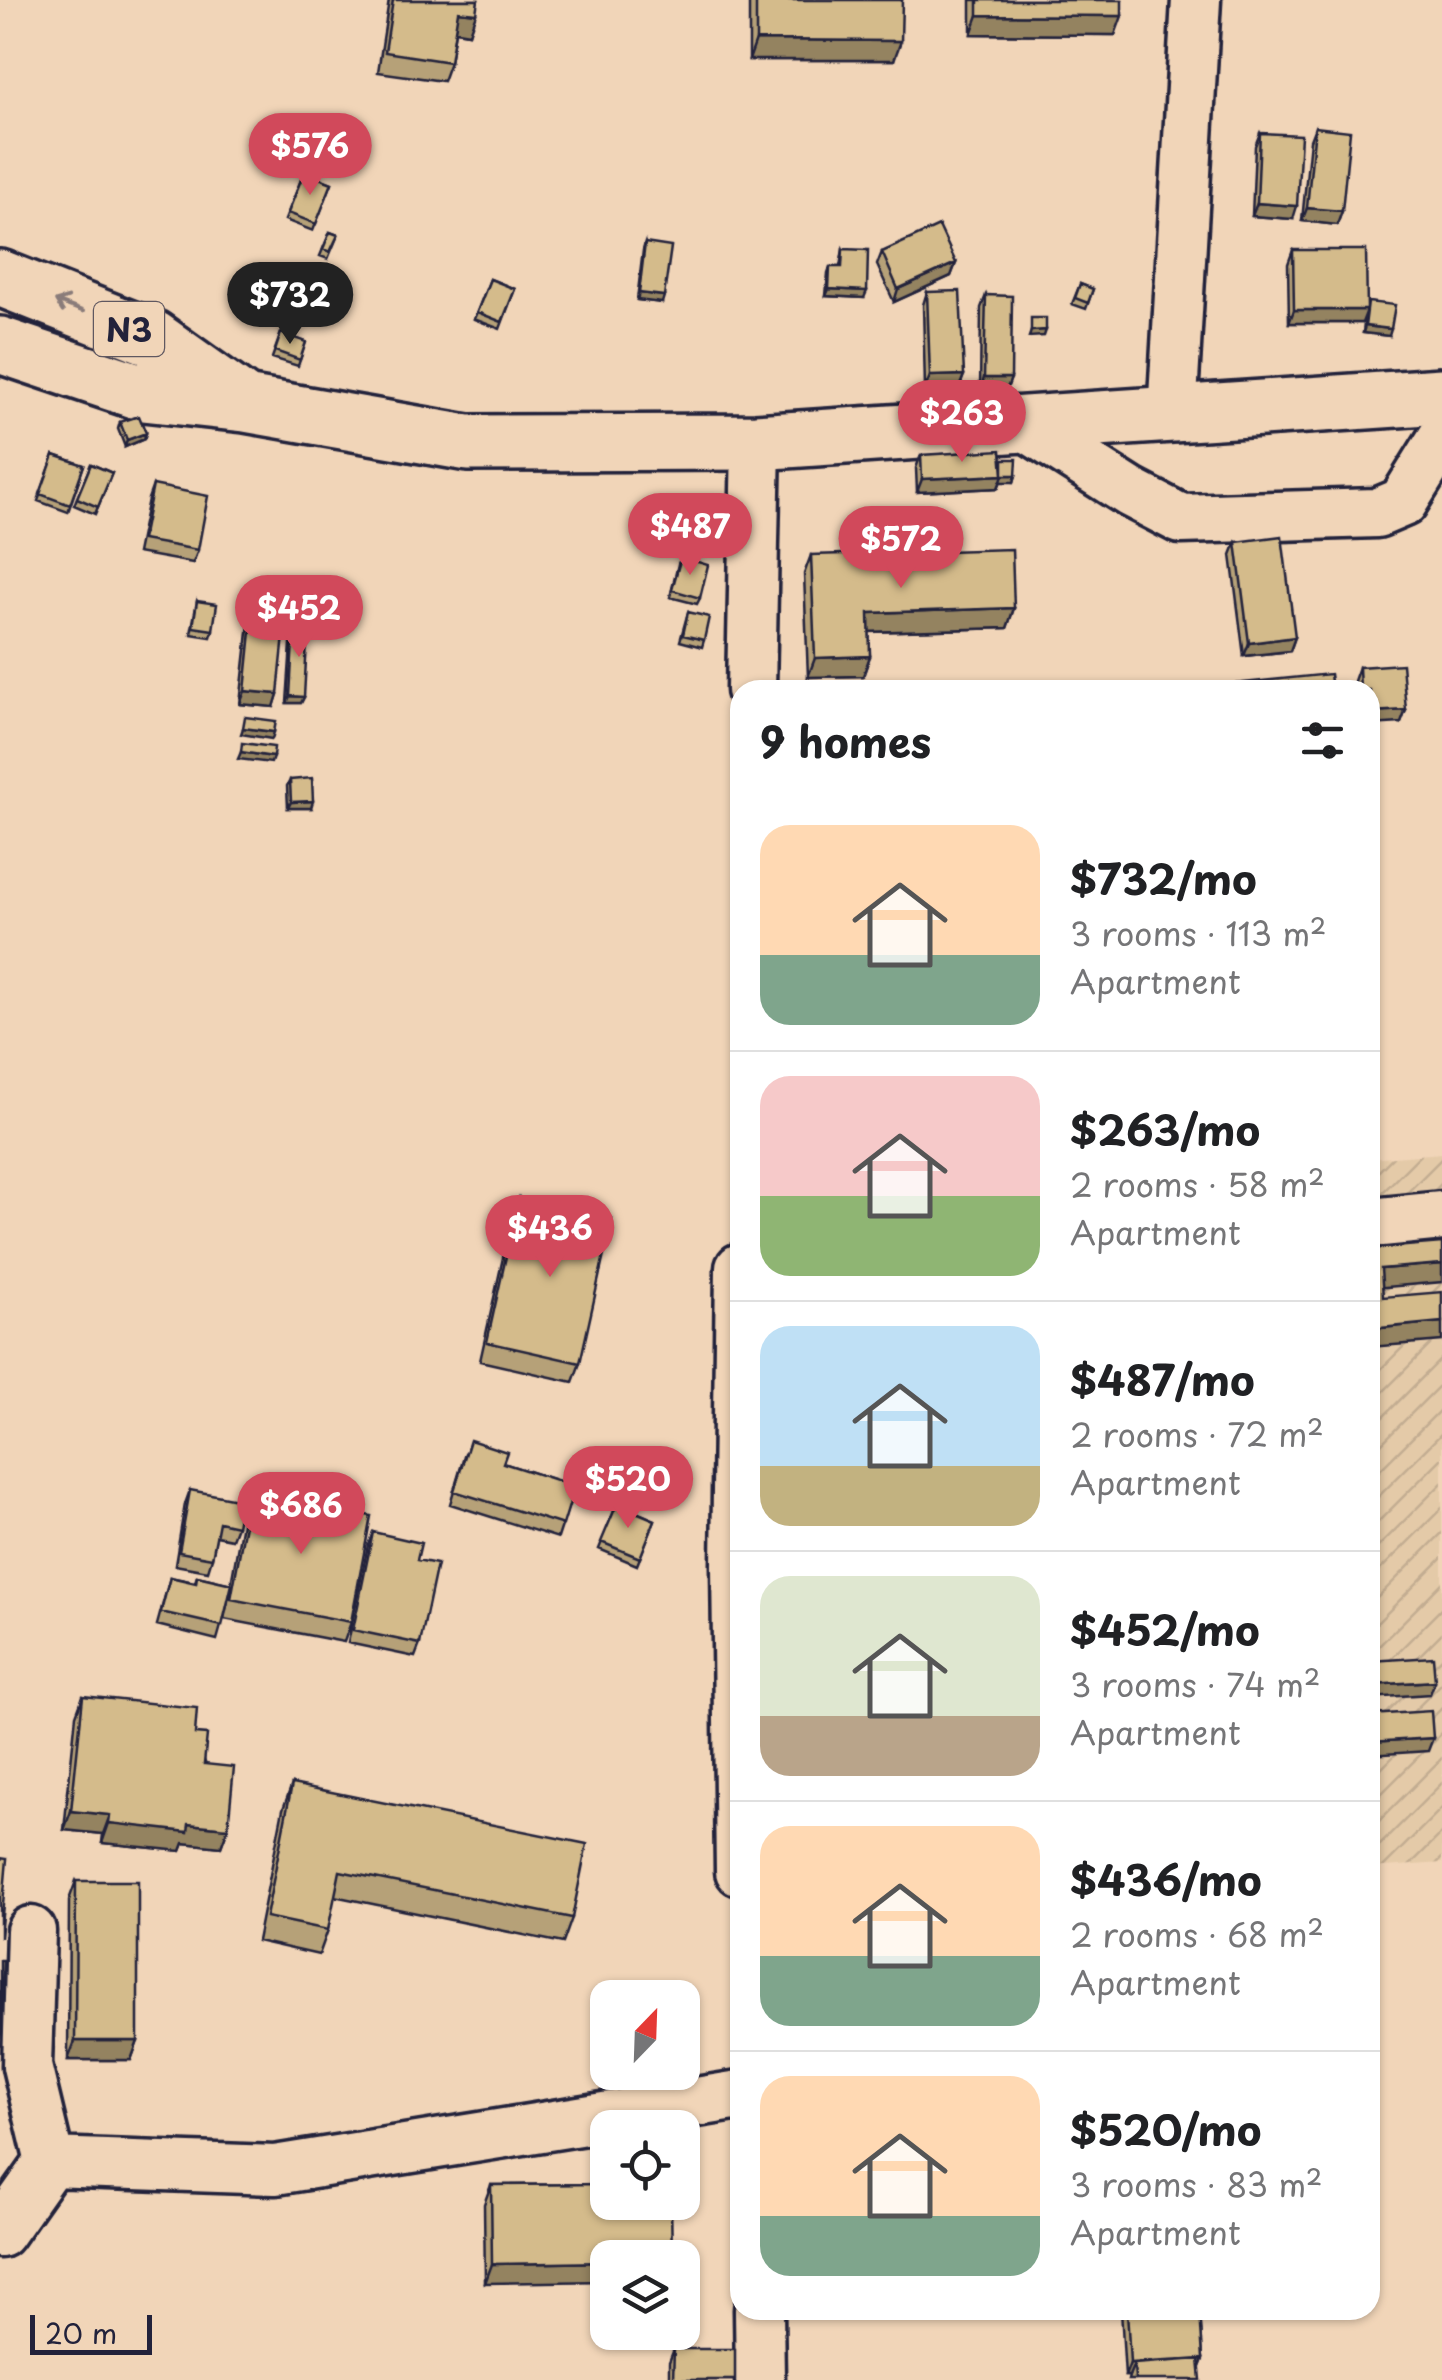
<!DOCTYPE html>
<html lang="en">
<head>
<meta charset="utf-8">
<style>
	:root { --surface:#fff; --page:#f6f6f6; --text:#202124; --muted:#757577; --line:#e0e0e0; --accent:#d1495b }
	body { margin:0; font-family:"Playpen Sans",sans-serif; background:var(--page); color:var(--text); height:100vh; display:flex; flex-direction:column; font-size:38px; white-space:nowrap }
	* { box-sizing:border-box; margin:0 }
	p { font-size:32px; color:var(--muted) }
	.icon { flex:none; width:55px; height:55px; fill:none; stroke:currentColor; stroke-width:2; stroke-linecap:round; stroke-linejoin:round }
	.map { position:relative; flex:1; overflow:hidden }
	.sheet { position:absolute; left:730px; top:680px; width:650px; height:1640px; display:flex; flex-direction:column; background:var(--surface); border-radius:30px; box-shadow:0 2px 8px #0004 }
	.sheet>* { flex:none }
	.needle { width:65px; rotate:23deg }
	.buttons { position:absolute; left:590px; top:1980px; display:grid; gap:20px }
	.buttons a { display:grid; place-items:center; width:110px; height:110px; border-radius:20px; background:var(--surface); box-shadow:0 2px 8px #0004; font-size:50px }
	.scale { position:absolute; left:30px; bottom:25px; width:122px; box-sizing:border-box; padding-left:10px; border:5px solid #22223b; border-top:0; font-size:28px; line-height:35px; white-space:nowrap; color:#22223b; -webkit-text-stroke:8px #f1d5b8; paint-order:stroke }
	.price { position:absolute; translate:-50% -85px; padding:0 22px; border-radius:35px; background:var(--accent); color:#fff; font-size:32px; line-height:65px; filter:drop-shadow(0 2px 5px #0008) }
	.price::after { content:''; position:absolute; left:50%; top:60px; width:30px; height:22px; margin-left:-15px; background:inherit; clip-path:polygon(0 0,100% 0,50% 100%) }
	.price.on { background:#222; color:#fff }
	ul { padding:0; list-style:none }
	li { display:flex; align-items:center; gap:30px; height:250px; padding:0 30px }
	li+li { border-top:2px solid var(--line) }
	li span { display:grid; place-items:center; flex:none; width:280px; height:200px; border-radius:30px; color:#555 }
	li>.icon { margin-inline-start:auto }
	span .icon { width:120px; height:120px; fill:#fffc; stroke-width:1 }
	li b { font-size:42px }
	h2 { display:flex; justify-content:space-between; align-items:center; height:120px; padding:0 30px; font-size:42px }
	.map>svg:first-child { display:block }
</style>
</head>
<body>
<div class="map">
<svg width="1442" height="2380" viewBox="0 0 1442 2380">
	<defs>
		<pattern id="industrial-furrows" width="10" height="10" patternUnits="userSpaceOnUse" patternTransform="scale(2.5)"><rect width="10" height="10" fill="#e4caa8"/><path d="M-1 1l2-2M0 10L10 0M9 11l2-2" fill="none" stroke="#c3ad92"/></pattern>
	</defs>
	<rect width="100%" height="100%" fill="#f1d5b8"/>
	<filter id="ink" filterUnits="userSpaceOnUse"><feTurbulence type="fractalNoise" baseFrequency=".01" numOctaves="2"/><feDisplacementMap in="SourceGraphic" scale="20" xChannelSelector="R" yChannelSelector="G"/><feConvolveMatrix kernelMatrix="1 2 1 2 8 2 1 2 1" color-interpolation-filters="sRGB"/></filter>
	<g filter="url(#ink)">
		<path fill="url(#industrial-furrows)" d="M 1442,1153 L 1442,1863 L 1370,1868 L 1370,1159 Z"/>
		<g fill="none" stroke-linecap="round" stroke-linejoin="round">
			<defs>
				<path id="minor" d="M 1172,416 L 1196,0
					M 1024,425 L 1131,493 L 1181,519 L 1377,513 L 1403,502 L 1442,439
					M 751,690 L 756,442
					M 1381,1222 L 1442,1216
					M 740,1268 L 736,1566 L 740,1871
					M 31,1931 L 27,2066 L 50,2162
					M 0,2233 L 50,2162 L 275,2170 L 740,2095
					M 759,2310 L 760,2380"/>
				<path id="major" d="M 0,278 L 152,338 L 242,402
					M 0,345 L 143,393 L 245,404 L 468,443 L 756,442 L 1442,396"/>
			</defs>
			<use href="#minor" stroke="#22223b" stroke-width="55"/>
			<use href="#major" stroke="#22223b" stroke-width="62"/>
			<use href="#minor" stroke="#f1d5b8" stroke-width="48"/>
			<use href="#major" stroke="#f1d5b8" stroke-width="55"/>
		</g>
		<path fill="#b6a178" stroke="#22223b" stroke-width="2.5" d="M 389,0 L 478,0 L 469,33 L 455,31 L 450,62 L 443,81 L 378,72 Z
			M 749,0 L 902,0 L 894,60 L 749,60 Z
			M 971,0 L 1122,0 L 1115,35 L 971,34 Z
			M 1315,127 L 1342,211 L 1337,225 L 1302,221 L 1310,140 Z
			M 1260,133 L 1293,219 L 1252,216 L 1255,146 Z
			M 304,172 L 332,183 L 313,231 L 285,220 Z
			M 330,232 L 338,235 L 328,259 L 320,256 Z
			M 645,243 L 662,303 L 637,300 L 643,250 Z
			M 843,249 L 864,298 L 826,296 L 828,273 L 830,267 L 840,267 Z
			M 1293,250 L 1367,307 L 1368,302 L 1389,336 L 1363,333 L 1365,314 L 1362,323 L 1289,323 L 1288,264 Z
			M 882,252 L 956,263 L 951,276 L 894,302 L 877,265 Z
			M 490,279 L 515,289 L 500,329 L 474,319 Z
			M 1080,284 L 1093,289 L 1086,309 L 1072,304 Z
			M 927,292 L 964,375 L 959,388 L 925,389 L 923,305 Z
			M 986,295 L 1011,378 L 1006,391 L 980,391 L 981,308 Z
			M 281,333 L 306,342 L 298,366 L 272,358 Z
			M 120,422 L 146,433 L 144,439 L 125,447 L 118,429 Z
			M 54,455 L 84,465 L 68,512 L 38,501 Z
			M 921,455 L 1002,463 L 1016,475 L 1014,482 L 1001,481 L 998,488 L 917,492 L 916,468 Z
			M 91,464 L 112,473 L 95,514 L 74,505 Z
			M 153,485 L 198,550 L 193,563 L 137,553 L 148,499 Z
			M 1236,542 L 1295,637 L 1290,651 L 1244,656 L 1231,555 Z
			M 811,555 L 1014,608 L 1007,628 L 869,632 L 870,656 L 863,676 L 808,677 L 804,574 Z
			M 678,564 L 700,598 L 697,604 L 670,597 Z
			M 255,592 L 278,694 L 274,707 L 240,704 L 251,605 Z
			M 197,601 L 213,630 L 211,637 L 191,634 Z
			M 688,612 L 704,640 L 702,647 L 680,641 Z
			M 294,622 L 304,697 L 301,703 L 287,703 L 292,629 Z
			M 1359,667 L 1406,710 L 1401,723 L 1370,690 L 1355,690 L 1354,681 Z
			M 290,780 L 311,808 L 288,808 L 287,786 Z
			M 519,1198 L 580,1363 L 573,1382 L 480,1361 L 512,1217 Z
			M 465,1453 L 503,1463 L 575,1486 L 558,1538 L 450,1504 Z
			M 190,1490 L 237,1526 L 232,1539 L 216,1536 L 212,1558 L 208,1571 L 175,1565 L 185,1504 Z
			M 251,1493 L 351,1622 L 344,1642 L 224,1619 L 228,1601 L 217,1640 L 157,1625 L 170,1577 L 195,1582 L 197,1576 L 231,1584 L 244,1512 Z
			M 617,1504 L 655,1520 L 637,1565 L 599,1549 Z
			M 373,1532 L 417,1560 L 420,1644 L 415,1657 L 348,1643 L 368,1545 Z
			M 83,1696 L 195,1734 L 228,1828 L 221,1847 L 184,1843 L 181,1851 L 102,1843 L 103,1834 L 64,1830 L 76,1715 Z
			M 292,1784 L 572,1918 L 563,1943 L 334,1896 L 328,1930 L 319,1955 L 257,1941 L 283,1809 Z
			M 76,1881 L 138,2041 L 131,2060 L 68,2060 L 69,1900 Z
			M 608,2184 L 485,2283 L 484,2204 L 491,2185 Z
			M 1121,2310 L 1200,2310 L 1203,2359 L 1200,2367 L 1135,2380 L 1128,2380 L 1129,2376 L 1125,2376 Z
			M 674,2349 L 735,2380 L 669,2380 L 669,2362 Z"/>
		<path fill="#948361" stroke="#22223b" stroke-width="2.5" d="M 458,11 L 476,13 L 469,33 L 451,30 Z
			M 978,15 L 1122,16 L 1115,35 L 971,34 Z
			M 756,40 L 901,41 L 894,60 L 749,60 Z
			M 1257,203 L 1297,206 L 1293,219 L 1252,216 Z
			M 1307,208 L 1342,211 L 1337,225 L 1302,221 Z
			M 956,263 L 951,276 L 894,302 L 898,289 Z
			M 829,289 L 867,291 L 864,298 L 826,296 Z
			M 639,293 L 664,296 L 662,303 L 637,300 Z
			M 1294,310 L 1367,310 L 1362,323 L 1289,323 Z
			M 1365,326 L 1391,329 L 1389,336 L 1363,333 Z
			M 1046,330 L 1044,336 L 1029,337 L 1031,331 Z
			M 964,375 L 959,388 L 925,389 L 930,376 Z
			M 984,378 L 1011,378 L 1006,391 L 980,391 Z
			M 146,433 L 144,439 L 125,447 L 127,440 Z
			M 1003,475 L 1016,475 L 1014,482 L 1001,482 Z
			M 1003,475 L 998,488 L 917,492 L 922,479 Z
			M 1014,608 L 1007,628 L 862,632 L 869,613 Z
			M 1295,637 L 1290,651 L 1244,656 L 1249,643 Z
			M 870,656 L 863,676 L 808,677 L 815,658 Z
			M 245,691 L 278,694 L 274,707 L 240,704 Z
			M 290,696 L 304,697 L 301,703 L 287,703 Z
			M 1406,710 L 1401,723 L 1370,725 L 1370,712 Z
			M 243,728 L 274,732 L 272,739 L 241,734 Z
			M 241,752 L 273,757 L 271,763 L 238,759 Z
			M 313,801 L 311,808 L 288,808 L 291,802 Z
			M 1442,1264 L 1442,1282 L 1374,1288 L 1381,1269 Z
			M 1442,1322 L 1442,1341 L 1370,1347 L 1370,1329 Z
			M 1435,1681 L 1430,1694 L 1370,1698 L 1370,1685 Z
			M 1433,1738 L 1428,1751 L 1370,1755 L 1370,1742 Z
			M 71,1811 L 110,1815 L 103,1834 L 64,1830 Z
			M 109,1823 L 189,1824 L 228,1828 L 221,1847 L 184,1843 L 181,1851 L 102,1843 Z
			M 75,2041 L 138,2041 L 131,2060 L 68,2060 Z
			M 608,2262 L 608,2281 L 485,2283 L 492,2264 Z
			M 1203,2359 L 1198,2372 L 1134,2364 L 1129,2376 L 1125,2376 L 1130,2363 Z"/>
		<path fill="#d4bb8b" stroke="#22223b" stroke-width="2.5" d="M 393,0 L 478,0 L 476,13 L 458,11 L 450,62 L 385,52 Z
			M 756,0 L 902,0 L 901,41 L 756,40 Z
			M 978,0 L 1122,0 L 1122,16 L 978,15 Z
			M 1315,127 L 1350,131 L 1342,211 L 1307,208 Z
			M 1260,133 L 1301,135 L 1297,206 L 1257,203 Z
			M 304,172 L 332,183 L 316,224 L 288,213 Z
			M 939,226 L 956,263 L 898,289 L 882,252 Z
			M 330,232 L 338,235 L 330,252 L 323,249 Z
			M 645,243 L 671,247 L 664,296 L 639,293 Z
			M 843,249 L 868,250 L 867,291 L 829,289 L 830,267 L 842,267 Z
			M 1293,250 L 1366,250 L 1367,310 L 1294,310 Z
			M 490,279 L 515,289 L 502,322 L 477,312 Z
			M 1080,284 L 1093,289 L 1088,303 L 1075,298 Z
			M 960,291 L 964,375 L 930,376 L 927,292 Z
			M 986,295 L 1012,296 L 1011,378 L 984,378 Z
			M 1368,302 L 1395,305 L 1391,329 L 1365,326 Z
			M 1031,318 L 1046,318 L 1046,330 L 1031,331 Z
			M 281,333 L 306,342 L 300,360 L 275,351 Z
			M 139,416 L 146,433 L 127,440 L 120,422 Z
			M 1001,450 L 1003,475 L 922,479 L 921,455 Z
			M 54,455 L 84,465 L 70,505 L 40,494 Z
			M 1003,459 L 1017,459 L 1016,475 L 1003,475 Z
			M 91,464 L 112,473 L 98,507 L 77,498 Z
			M 153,485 L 208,496 L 198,550 L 142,540 Z
			M 1282,536 L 1295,637 L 1249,643 L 1236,542 Z
			M 1012,549 L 1014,608 L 869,613 L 870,656 L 815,658 L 811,555 Z
			M 681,557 L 708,565 L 700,598 L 672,590 Z
			M 255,592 L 288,596 L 278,694 L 245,691 Z
			M 197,601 L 217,604 L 213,630 L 193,627 Z
			M 688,612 L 709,617 L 704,640 L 683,635 Z
			M 294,622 L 308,623 L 304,697 L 290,696 Z
			M 1402,664 L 1406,710 L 1370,712 L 1370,690 L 1360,690 L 1359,667 Z
			M 1330,674 L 1332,690 L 1234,690 L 1233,684 Z
			M 1020,685 L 1020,690 L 983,690 L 983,688 Z
			M 245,717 L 276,721 L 274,732 L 243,728 Z
			M 242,743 L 274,747 L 273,757 L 241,752 Z
			M 312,778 L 313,801 L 291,802 L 290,780 Z
			M 519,1198 L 612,1219 L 580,1363 L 487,1342 Z
			M 1442,1243 L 1442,1264 L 1381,1269 L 1383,1297 L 1442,1292 L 1442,1322 L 1370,1329 L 1370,1249 Z
			M 470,1440 L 507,1452 L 503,1463 L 575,1486 L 563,1525 L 454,1491 Z
			M 190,1490 L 242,1500 L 237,1526 L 219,1522 L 212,1558 L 179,1552 Z
			M 251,1493 L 371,1516 L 351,1622 L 231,1599 Z
			M 617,1504 L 655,1520 L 640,1558 L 601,1542 Z
			M 373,1532 L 421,1543 L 417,1560 L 437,1564 L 420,1644 L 353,1630 Z
			M 197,1576 L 232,1584 L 222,1626 L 161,1612 L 170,1577 L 196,1583 Z
			M 1433,1657 L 1435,1681 L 1370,1685 L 1370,1661 Z
			M 83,1696 L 197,1708 L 195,1734 L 207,1735 L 204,1764 L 234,1767 L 228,1828 L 189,1824 L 188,1832 L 109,1823 L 110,1815 L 71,1811 Z
			M 1431,1711 L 1433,1738 L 1370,1742 L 1370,1715 Z
			M 292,1784 L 587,1844 L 572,1918 L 340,1871 L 328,1930 L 266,1917 Z
			M 0,1858 L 7,1859 L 0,1938 Z
			M 76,1881 L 138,1881 L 138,2041 L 75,2041 Z
			M 0,1960 L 3,1960 L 1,2032 L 0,2032 Z
			M 608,2184 L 608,2202 L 671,2202 L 672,2258 L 608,2258 L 608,2262 L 492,2264 L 491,2185 Z
			M 1127,2310 L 1200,2310 L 1203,2359 L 1130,2363 Z
			M 674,2349 L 735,2349 L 735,2380 L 673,2380 Z
			M 1199,2359 L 1201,2380 L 1135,2380 L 1134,2364 Z"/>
		<defs><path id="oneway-shaft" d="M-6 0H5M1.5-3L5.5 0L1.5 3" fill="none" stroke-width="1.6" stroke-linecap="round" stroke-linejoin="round" transform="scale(2.5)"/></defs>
		<use stroke="#8a7c7a" href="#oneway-shaft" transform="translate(69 306) rotate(-159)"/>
	</g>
	<g text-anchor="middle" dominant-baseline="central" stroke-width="8" stroke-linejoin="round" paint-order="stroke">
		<rect fill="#f1d5b8" stroke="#605860" stroke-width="2.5" x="94" y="302" width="70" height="54" rx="8"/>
		<g font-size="32" font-weight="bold" fill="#22223b">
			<text x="129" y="329">N3</text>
		</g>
	</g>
</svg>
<div class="buttons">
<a><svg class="needle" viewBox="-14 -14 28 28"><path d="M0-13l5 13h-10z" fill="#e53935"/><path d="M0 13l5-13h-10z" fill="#757577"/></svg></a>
<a><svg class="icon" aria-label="locate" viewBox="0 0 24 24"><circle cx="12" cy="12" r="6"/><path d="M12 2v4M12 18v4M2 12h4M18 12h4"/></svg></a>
<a><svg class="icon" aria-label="layers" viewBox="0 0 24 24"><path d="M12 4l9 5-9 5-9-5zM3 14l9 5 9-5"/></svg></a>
</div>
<div class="scale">20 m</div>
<b class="price" style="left:310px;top:198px">$576</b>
<b class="price on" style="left:290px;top:347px">$732</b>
<b class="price" style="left:962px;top:465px">$263</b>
<b class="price" style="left:690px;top:578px">$487</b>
<b class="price" style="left:901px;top:591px">$572</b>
<b class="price" style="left:299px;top:660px">$452</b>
<b class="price" style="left:550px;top:1280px">$436</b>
<b class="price" style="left:628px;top:1531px">$520</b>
<b class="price" style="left:301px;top:1557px">$686</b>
<section class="sheet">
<h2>9 homes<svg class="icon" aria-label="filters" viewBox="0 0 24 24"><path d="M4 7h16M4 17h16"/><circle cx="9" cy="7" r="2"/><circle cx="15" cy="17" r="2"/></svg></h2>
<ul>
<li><span style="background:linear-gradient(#ffd9b3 65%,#7fa58c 0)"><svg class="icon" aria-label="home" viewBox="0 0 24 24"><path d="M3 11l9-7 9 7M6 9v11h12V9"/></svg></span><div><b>$732/mo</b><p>3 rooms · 113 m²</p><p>Apartment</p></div></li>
<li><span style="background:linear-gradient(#f6c9c9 60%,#8fb573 0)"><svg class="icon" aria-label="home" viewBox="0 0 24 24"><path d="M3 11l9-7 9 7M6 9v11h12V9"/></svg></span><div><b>$263/mo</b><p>2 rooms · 58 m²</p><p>Apartment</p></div></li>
<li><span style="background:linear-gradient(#bfe0f5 70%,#c2b280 0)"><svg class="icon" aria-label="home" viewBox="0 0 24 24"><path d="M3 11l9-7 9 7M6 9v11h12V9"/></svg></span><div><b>$487/mo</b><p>2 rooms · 72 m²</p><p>Apartment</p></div></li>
<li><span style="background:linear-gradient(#dfe7d0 70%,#b9a48a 0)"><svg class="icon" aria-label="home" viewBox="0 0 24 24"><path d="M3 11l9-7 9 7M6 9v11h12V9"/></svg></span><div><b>$452/mo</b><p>3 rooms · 74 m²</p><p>Apartment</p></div></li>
<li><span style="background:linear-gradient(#ffd9b3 65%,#7fa58c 0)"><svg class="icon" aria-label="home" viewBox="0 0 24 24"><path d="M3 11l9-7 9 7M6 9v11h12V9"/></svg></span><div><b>$436/mo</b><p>2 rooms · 68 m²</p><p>Apartment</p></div></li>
<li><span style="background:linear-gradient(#ffd9b3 70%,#7fa58c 0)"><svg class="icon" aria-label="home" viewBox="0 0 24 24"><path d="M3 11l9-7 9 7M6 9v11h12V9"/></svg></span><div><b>$520/mo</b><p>3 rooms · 83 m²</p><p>Apartment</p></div></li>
</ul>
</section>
</div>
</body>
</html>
